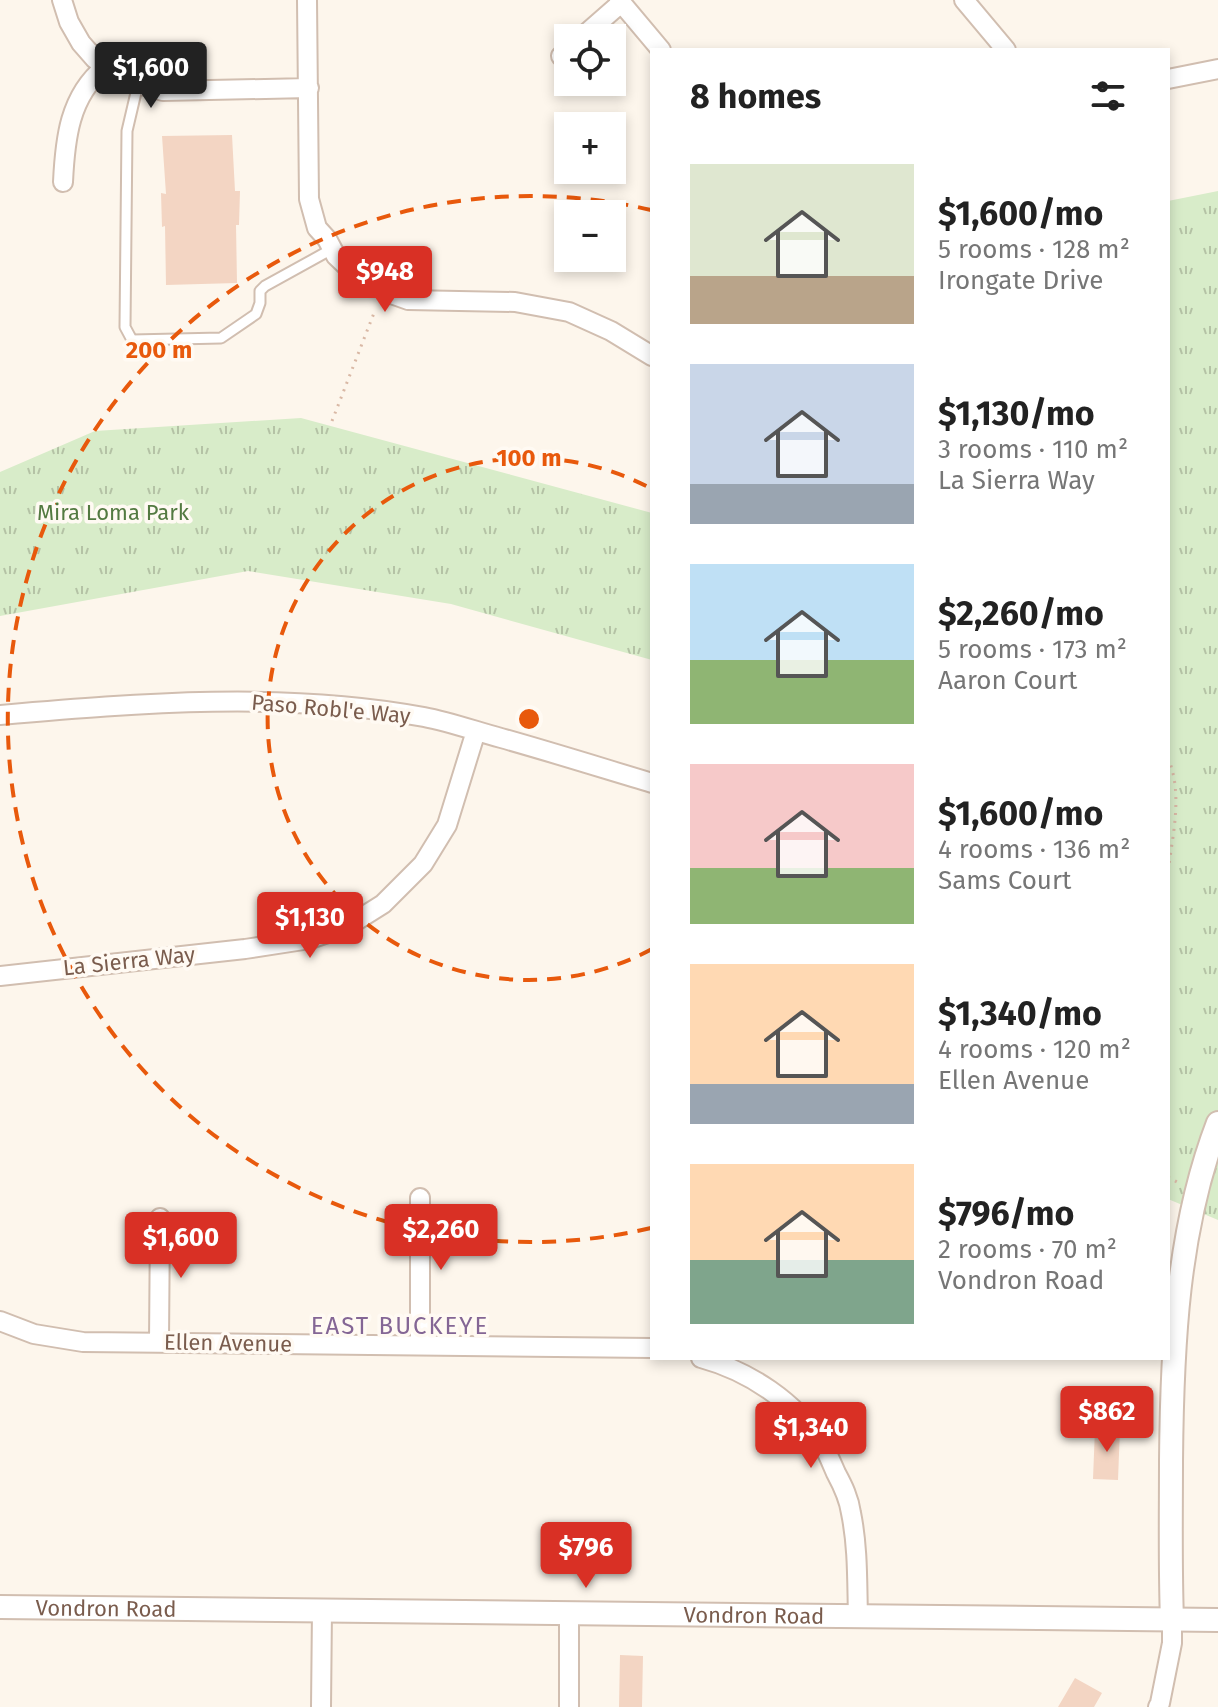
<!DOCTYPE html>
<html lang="en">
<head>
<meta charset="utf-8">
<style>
	:root { --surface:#fff; --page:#f6f6f6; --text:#222; --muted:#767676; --accent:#d93025 }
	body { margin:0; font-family:"Fira Sans",sans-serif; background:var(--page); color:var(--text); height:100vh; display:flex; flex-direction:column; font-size:30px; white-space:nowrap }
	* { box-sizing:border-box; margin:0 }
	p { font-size:26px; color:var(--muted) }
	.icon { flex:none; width:44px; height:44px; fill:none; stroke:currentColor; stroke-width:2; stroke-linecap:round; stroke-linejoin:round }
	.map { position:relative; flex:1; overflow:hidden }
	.details { position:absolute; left:650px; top:48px; width:520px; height:1312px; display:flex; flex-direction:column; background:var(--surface); border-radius:0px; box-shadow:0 4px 12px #0003 }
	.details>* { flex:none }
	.controls { position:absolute; left:554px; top:24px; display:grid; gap:16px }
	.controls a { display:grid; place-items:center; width:72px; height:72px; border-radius:0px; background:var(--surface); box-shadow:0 4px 12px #0003; font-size:40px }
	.price { position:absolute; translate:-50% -68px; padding:0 18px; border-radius:8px; background:var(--accent); color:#fff; font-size:26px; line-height:52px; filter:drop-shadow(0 2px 4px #0008) }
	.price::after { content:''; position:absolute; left:50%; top:48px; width:24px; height:18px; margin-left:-12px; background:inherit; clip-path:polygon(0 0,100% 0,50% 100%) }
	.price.selected { background:#222; color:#fff }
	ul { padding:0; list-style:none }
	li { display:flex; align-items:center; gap:24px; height:200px; padding:0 40px }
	li span { display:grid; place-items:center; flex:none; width:224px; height:160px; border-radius:0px; color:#555 }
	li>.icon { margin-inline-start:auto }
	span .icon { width:96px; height:96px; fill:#fffc; stroke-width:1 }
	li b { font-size:34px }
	h2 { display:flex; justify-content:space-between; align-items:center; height:96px; padding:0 40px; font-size:34px }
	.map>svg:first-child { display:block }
</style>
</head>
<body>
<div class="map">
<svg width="1218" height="1707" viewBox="0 0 1218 1707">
	<defs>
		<pattern id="park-tufts" width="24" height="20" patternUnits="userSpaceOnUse" patternTransform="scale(2)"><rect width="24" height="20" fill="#d8ecc9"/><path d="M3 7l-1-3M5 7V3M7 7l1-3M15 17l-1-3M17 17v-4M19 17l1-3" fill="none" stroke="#b4c2a5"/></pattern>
	</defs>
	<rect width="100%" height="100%" fill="#fdf6ec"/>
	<path fill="url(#park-tufts)" d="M 1218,191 L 1218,1220 L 1168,1199 L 1168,201 Z
		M 301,418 L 652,513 L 652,660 L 451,604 L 248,571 L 0,616 L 0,472 L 95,431 Z"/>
	<path fill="#f3d5c3" d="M 232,135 L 235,191 L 240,191 L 239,225 L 236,225 L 237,283 L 166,285 L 165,226 L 162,227 L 161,193 L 166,194 L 162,136 Z
		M 1095,1428 L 1120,1428 L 1118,1480 L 1093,1479 Z
		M 620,1655 L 643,1656 L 642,1707 L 619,1707 Z
		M 1075,1678 L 1102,1693 L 1094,1707 L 1058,1707 Z"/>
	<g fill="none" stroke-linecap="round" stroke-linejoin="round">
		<defs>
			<path id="service" d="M 138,84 L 127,131 L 125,327 L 132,340 L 221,338 L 256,314 L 260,303 L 260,291 L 265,286 L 332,249"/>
			<path id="minor" d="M 62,0 L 69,22 L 81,43 L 95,59 L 105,67 L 131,82 L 163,91 L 309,88
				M 307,0 L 309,199 L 317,228 L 327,239 L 336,256 L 356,275 L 394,295 L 408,300 L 515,302 L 569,312 L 611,331 L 652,356
				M 619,0 L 661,50
				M 964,0 L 1006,50
				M 581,38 L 621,3
				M 561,56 L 568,50
				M 1168,79 L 1218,69
				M 63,182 C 65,140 69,96 105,67
				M 0,715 C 141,703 284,691 424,717 C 450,722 475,731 501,738 C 551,752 602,768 652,783
				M 0,976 L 245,949 L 310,939 L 348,926 L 383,904 L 423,864 L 447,825 L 476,731
				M 0,1321 L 34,1334 L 83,1342 L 652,1348
				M 159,1342 L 160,1218
				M 420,1345 L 420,1198
				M 701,1358 C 749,1371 796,1402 823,1445 C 828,1454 832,1464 836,1473 C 843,1486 849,1498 851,1513 C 858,1547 857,1582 858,1617
				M 569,1613 L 569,1707
				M 321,1707 L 322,1610
				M 1158,1707 L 1160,1703 L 1172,1643 L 1172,1620"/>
			<g id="tertiary">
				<path id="s1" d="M 0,1607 L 1218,1620"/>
				<path d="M 1172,1620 C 1170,1567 1171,1514 1171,1461 C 1172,1347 1177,1230 1218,1123"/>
			</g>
		</defs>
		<use href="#service" stroke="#d1beb0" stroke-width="13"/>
		<use href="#minor" stroke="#d1beb0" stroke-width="22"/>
		<use href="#tertiary" stroke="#d1beb0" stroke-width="26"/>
		<path stroke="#d9b8a5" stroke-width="3" stroke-dasharray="2 6" stroke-linecap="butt" d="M 332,421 L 374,313
			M 1168,758 C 1183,793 1173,834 1168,871
			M 1168,1177 L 1177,1182"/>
		<use href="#service" stroke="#fff" stroke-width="9"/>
		<use href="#minor" stroke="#fff" stroke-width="18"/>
		<use href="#tertiary" stroke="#fff" stroke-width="22"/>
	</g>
	<g fill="none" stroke="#e8590c" stroke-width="4" stroke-dasharray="14 10">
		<path d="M652 949A261 261 0 1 1 652 489"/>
		<path d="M651 1228A523 523 0 1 1 651 210"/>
	</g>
	<g text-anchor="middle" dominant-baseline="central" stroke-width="7" stroke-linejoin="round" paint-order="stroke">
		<g font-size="22" fill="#537a41" stroke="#fffaf3">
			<text x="113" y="512">Mira Loma Park</text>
		</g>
		<g font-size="22" fill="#7a5c4d" stroke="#fffaf3">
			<text transform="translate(331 709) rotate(5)">Paso Robl'e Way</text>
			<text transform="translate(129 961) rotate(-6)">La Sierra Way</text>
			<text transform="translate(228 1343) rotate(1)">Ellen Avenue</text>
			<text stroke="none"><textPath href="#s1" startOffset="106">Vondron Road</textPath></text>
			<text stroke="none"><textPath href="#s1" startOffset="754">Vondron Road</textPath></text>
		</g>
		<g font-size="24" letter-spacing="2" fill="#846695" stroke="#fffaf3">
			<text x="400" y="1326">EAST BUCKEYE</text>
		</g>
	</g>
	<circle cx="529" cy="719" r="12" fill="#e8590c" stroke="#fffaf3" stroke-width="4"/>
	<g font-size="24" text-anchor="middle" font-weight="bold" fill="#e8590c" stroke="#fffaf3" stroke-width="7" stroke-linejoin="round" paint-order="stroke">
		<text x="159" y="358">200 m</text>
		<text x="529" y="466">100 m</text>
	</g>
</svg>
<div class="controls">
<a><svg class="icon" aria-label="locate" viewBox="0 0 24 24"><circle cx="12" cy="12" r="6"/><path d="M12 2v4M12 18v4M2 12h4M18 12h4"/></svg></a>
<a>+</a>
<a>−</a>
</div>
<b class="price selected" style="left:151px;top:110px">$1,600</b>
<b class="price" style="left:385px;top:314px">$948</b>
<b class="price" style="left:310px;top:960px">$1,130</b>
<b class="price" style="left:441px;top:1272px">$2,260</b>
<b class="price" style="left:181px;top:1280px">$1,600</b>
<b class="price" style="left:1107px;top:1454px">$862</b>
<b class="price" style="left:811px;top:1470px">$1,340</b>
<b class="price" style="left:586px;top:1590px">$796</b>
<section class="details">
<h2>8 homes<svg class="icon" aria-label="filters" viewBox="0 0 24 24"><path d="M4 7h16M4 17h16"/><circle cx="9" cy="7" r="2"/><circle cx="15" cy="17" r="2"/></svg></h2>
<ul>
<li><span style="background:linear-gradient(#dfe7d0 70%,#b9a48a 0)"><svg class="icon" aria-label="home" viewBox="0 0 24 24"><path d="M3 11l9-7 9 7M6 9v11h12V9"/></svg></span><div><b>$1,600/mo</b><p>5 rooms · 128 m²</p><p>Irongate Drive</p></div></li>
<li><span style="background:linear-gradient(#c9d6e8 75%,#9aa5b1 0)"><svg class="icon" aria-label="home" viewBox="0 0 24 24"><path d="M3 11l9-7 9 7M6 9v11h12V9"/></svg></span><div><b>$1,130/mo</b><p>3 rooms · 110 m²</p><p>La Sierra Way</p></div></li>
<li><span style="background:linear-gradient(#bfe0f5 60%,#8fb573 0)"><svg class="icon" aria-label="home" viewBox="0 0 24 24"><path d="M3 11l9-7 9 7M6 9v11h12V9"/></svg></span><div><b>$2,260/mo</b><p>5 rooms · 173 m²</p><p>Aaron Court</p></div></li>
<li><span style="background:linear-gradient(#f6c9c9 65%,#8fb573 0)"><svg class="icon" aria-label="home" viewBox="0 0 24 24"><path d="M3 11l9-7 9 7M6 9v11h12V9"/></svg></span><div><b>$1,600/mo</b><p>4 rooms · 136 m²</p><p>Sams Court</p></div></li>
<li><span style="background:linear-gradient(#ffd9b3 75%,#9aa5b1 0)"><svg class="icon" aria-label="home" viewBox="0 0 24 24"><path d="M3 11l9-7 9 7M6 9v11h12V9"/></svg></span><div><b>$1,340/mo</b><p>4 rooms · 120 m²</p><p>Ellen Avenue</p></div></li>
<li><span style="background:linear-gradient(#ffd9b3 60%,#7fa58c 0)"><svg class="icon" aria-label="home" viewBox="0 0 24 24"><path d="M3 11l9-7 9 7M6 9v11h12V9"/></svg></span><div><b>$796/mo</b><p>2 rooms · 70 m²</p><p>Vondron Road</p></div></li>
</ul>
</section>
</div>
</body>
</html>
